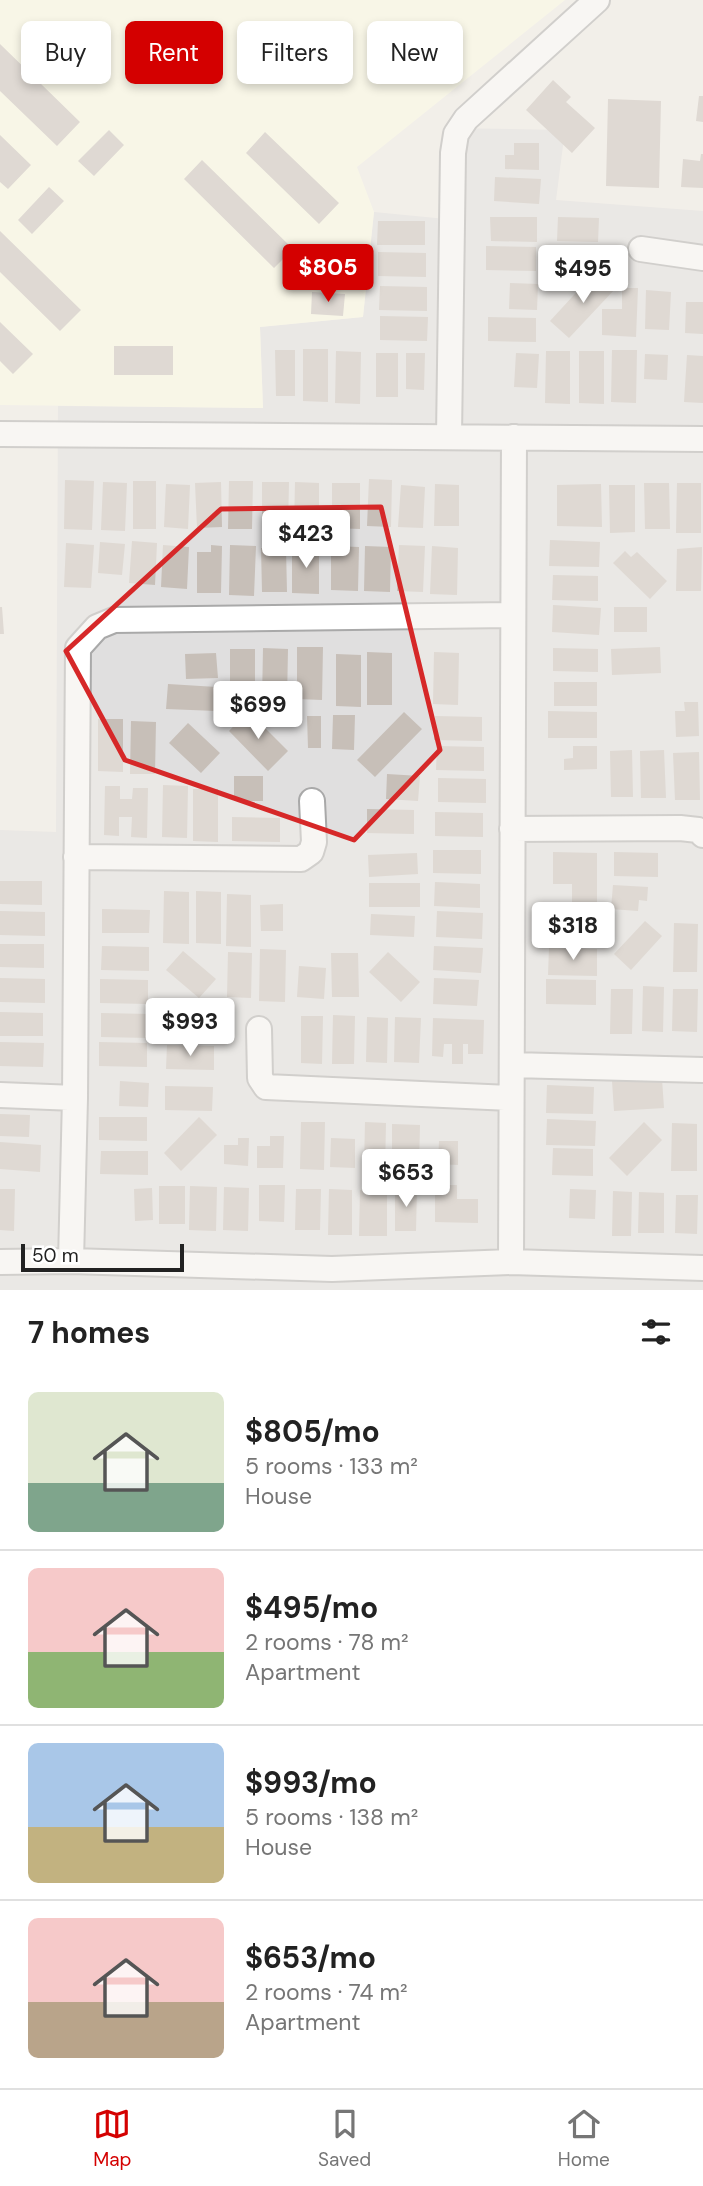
<!DOCTYPE html>
<html lang="en">
<head>
<meta charset="utf-8">
<style>
	:root { --surface:#fff; --page:#f2f2f2; --text:#222; --muted:#767676; --line:#e0e0e0; --accent:#d40000 }
	body { margin:0; font-family:"DM Sans",sans-serif; background:var(--page); color:var(--text); height:100vh; display:flex; flex-direction:column; font-size:26px; white-space:nowrap }
	* { box-sizing:border-box; margin:0 }
	p { font-size:23px; color:var(--muted) }
	.icon { flex:none; width:38px; height:38px; fill:none; stroke:currentColor; stroke-width:2; stroke-linecap:round; stroke-linejoin:round }
	.map { position:relative; height:1290px; overflow:hidden }
	.details { display:flex; flex-direction:column; background:var(--surface); flex:1 }
	.details>* { flex:none }
	.hud { position:absolute; left:21px; top:21px; width:662px; height:63px; display:flex; gap:14px }
	.scale { position:absolute; left:21px; bottom:18px; width:163px; box-sizing:border-box; padding-left:7px; border:4px solid #222; border-top:0; font-size:19px; line-height:24px; white-space:nowrap; color:#222; -webkit-text-stroke:5px #fff; paint-order:stroke }
	.price { position:absolute; translate:-50% -60px; padding:0 16px; border-radius:7px; background:#fff; color:#222; font-size:23px; line-height:46px; filter:drop-shadow(0 2px 4px #0008) }
	.price::after { content:''; position:absolute; left:50%; top:42px; width:21px; height:16px; margin-left:-10px; background:inherit; clip-path:polygon(0 0,100% 0,50% 100%) }
	.price.on { background:var(--accent); color:#fff }
	ul { padding:0; list-style:none }
	li { display:flex; align-items:center; gap:21px; height:175px; padding:0 28px }
	li+li { border-top:2px solid var(--line) }
	li span { display:grid; place-items:center; flex:none; width:196px; height:140px; border-radius:10px; color:#555 }
	li>.icon { margin-inline-start:auto }
	span .icon { width:84px; height:84px; fill:#fffc; stroke-width:1 }
	li b { font-size:30px }
	h2 { display:flex; justify-content:space-between; align-items:center; height:84px; padding:0 28px; font-size:30px }
	.pill { padding:0 24px; border-radius:10px; background:var(--surface); box-shadow:0 4px 10px #0003; font-size:24px; line-height:63px }
	.pill.on { background:var(--accent); color:#fff }
	.tabs { display:flex; justify-content:space-around; align-items:center; height:98px; border-top:2px solid var(--line); background:var(--surface); font-size:19px; color:var(--muted) }
	.tabs a { display:grid; justify-items:center; gap:4px }
	.tabs .on { color:var(--accent) }
	.map>svg:first-child { display:block }
</style>
</head>
<body>
<div class="map">
<svg width="703" height="1290" viewBox="0 0 703 1290">
	<rect width="100%" height="100%" fill="#f2efe9"/>
	<path fill="#e0dfdf" d="M 449,128 L 565,130 L 556,200 L 703,211 L 703,1290 L 0,1290 L 0,830 L 56,832 L 58,406 L 263,408 L 260,327 L 363,317 L 374,212 L 446,219 Z"/>
	<path fill="#ffffe5" d="M 0,0 L 565,0 L 357,167 L 374,212 L 363,317 L 260,327 L 263,408 L 0,405 Z"/>
	<path fill="#c7bfb8" d="M 0,44 L 80,122 L 57,146 L 0,91 Z
		M 553,80 L 571,97 L 566,102 L 595,128 L 572,153 L 526,110 Z
		M 699,96 L 703,96 L 703,122 L 696,121 Z
		M 608,99 L 661,101 L 659,188 L 606,186 Z
		M 109,130 L 124,145 L 94,176 L 78,161 Z
		M 265,132 L 339,203 L 319,224 L 246,153 Z
		M 0,135 L 31,165 L 8,189 L 0,182 Z
		M 514,143 L 539,143 L 539,170 L 505,169 L 505,155 L 514,155 Z
		M 701,154 L 703,154 L 703,188 L 681,187 L 683,159 L 700,161 Z
		M 202,160 L 293,249 L 274,268 L 184,179 Z
		M 495,177 L 541,179 L 539,204 L 494,201 Z
		M 49,187 L 64,201 L 32,234 L 18,220 Z
		M 490,217 L 537,217 L 537,242 L 491,241 Z
		M 558,217 L 599,218 L 598,242 L 557,241 Z
		M 378,221 L 425,221 L 425,245 L 377,245 Z
		M 0,231 L 81,310 L 60,331 L 0,272 Z
		M 486,246 L 536,247 L 536,271 L 486,270 Z
		M 584,250 L 586,272 L 555,273 L 554,251 Z
		M 378,252 L 426,253 L 426,277 L 378,276 Z
		M 596,271 L 615,289 L 569,338 L 550,321 Z
		M 510,283 L 538,284 L 537,310 L 509,309 Z
		M 380,286 L 427,287 L 427,311 L 379,310 Z
		M 622,288 L 638,288 L 636,337 L 602,335 L 602,309 L 622,309 Z
		M 646,290 L 671,292 L 669,330 L 645,329 Z
		M 312,292 L 345,294 L 343,316 L 311,314 Z
		M 686,302 L 703,302 L 703,334 L 685,333 Z
		M 380,316 L 428,317 L 427,341 L 380,340 Z
		M 488,317 L 536,318 L 536,342 L 488,341 Z
		M 0,322 L 33,354 L 13,374 L 0,361 Z
		M 114,346 L 173,346 L 173,375 L 114,375 Z
		M 303,349 L 328,349 L 328,402 L 303,401 Z
		M 275,350 L 295,350 L 295,396 L 276,396 Z
		M 612,350 L 637,350 L 636,403 L 611,402 Z
		M 336,351 L 361,352 L 360,404 L 335,403 Z
		M 546,351 L 570,351 L 570,404 L 545,403 Z
		M 579,351 L 604,351 L 604,404 L 579,403 Z
		M 376,353 L 398,353 L 398,397 L 376,397 Z
		M 406,353 L 425,353 L 424,390 L 406,389 Z
		M 516,353 L 539,354 L 537,388 L 514,387 Z
		M 645,354 L 668,355 L 667,380 L 644,379 Z
		M 687,355 L 703,356 L 703,403 L 684,402 Z
		M 369,479 L 392,480 L 391,527 L 367,526 Z
		M 65,480 L 94,481 L 92,530 L 64,529 Z
		M 133,481 L 156,481 L 156,529 L 133,529 Z
		M 229,481 L 253,481 L 252,529 L 228,529 Z
		M 103,482 L 127,483 L 125,531 L 101,530 Z
		M 221,482 L 222,527 L 197,528 L 195,483 Z
		M 262,482 L 289,482 L 288,527 L 262,526 Z
		M 295,482 L 319,483 L 319,530 L 294,530 Z
		M 332,483 L 360,483 L 360,529 L 332,528 Z
		M 644,483 L 669,483 L 670,529 L 645,529 Z
		M 677,483 L 701,483 L 701,533 L 676,533 Z
		M 166,484 L 190,485 L 188,529 L 164,527 Z
		M 435,484 L 459,485 L 459,526 L 434,526 Z
		M 601,484 L 602,527 L 557,526 L 557,485 Z
		M 401,485 L 425,487 L 423,528 L 398,527 Z
		M 609,485 L 635,485 L 635,532 L 610,533 Z
		M 550,540 L 600,542 L 599,567 L 549,566 Z
		M 132,541 L 157,543 L 155,585 L 129,583 Z
		M 100,542 L 125,544 L 122,575 L 98,573 Z
		M 66,543 L 94,545 L 91,588 L 64,587 Z
		M 163,545 L 189,547 L 187,589 L 161,587 Z
		M 211,545 L 222,546 L 221,593 L 197,593 L 197,552 L 211,552 Z
		M 230,545 L 256,546 L 254,596 L 229,595 Z
		M 399,545 L 425,546 L 423,592 L 397,591 Z
		M 331,546 L 359,547 L 358,591 L 331,590 Z
		M 365,546 L 391,547 L 390,592 L 364,591 Z
		M 432,546 L 458,548 L 457,595 L 430,594 Z
		M 292,547 L 319,547 L 319,594 L 292,593 Z
		M 702,547 L 701,591 L 676,591 L 677,549 Z
		M 261,548 L 286,548 L 287,592 L 262,592 Z
		M 625,551 L 631,557 L 637,552 L 667,581 L 650,599 L 613,563 Z
		M 553,575 L 598,576 L 598,601 L 552,600 Z
		M 553,605 L 601,608 L 599,635 L 552,632 Z
		M 0,607 L 2,607 L 4,634 L 0,634 Z
		M 614,607 L 647,607 L 647,632 L 614,632 Z
		M 297,647 L 323,647 L 322,700 L 297,699 Z
		M 660,647 L 661,673 L 612,675 L 611,649 Z
		M 263,648 L 288,649 L 287,701 L 262,700 Z
		M 553,648 L 598,649 L 598,672 L 553,671 Z
		M 230,649 L 255,649 L 255,701 L 230,701 Z
		M 367,652 L 392,653 L 392,705 L 367,705 Z
		M 434,652 L 459,653 L 458,705 L 433,704 Z
		M 216,653 L 218,678 L 186,679 L 185,654 Z
		M 336,654 L 361,655 L 361,707 L 336,706 Z
		M 554,682 L 597,682 L 597,706 L 554,706 Z
		M 168,684 L 217,687 L 216,711 L 166,709 Z
		M 684,702 L 698,702 L 699,736 L 676,737 L 675,711 L 685,711 Z
		M 248,711 L 288,751 L 268,771 L 229,731 Z
		M 548,711 L 597,712 L 597,738 L 548,738 Z
		M 404,712 L 422,729 L 375,777 L 357,760 Z
		M 333,715 L 355,715 L 354,750 L 332,749 Z
		M 307,716 L 321,716 L 321,748 L 308,748 Z
		M 435,716 L 482,717 L 482,741 L 434,740 Z
		M 98,719 L 123,719 L 123,772 L 98,771 Z
		M 131,721 L 156,722 L 155,774 L 130,774 Z
		M 188,723 L 220,753 L 201,773 L 169,743 Z
		M 437,746 L 484,747 L 484,771 L 436,770 Z
		M 573,746 L 597,746 L 597,769 L 564,770 L 564,759 L 573,758 Z
		M 632,750 L 633,797 L 611,797 L 610,751 Z
		M 664,750 L 666,798 L 641,798 L 640,751 Z
		M 699,752 L 700,800 L 675,800 L 673,753 Z
		M 387,774 L 420,776 L 418,801 L 386,799 Z
		M 234,776 L 263,776 L 263,801 L 234,801 Z
		M 438,778 L 486,779 L 486,803 L 438,802 Z
		M 163,785 L 188,786 L 187,838 L 162,837 Z
		M 105,786 L 120,786 L 120,799 L 132,799 L 133,788 L 148,788 L 147,838 L 131,837 L 132,817 L 119,817 L 119,836 L 104,835 Z
		M 193,789 L 218,789 L 218,842 L 193,841 Z
		M 367,809 L 414,810 L 414,834 L 367,833 Z
		M 435,812 L 483,813 L 483,837 L 435,836 Z
		M 232,817 L 280,818 L 280,842 L 232,841 Z
		M 433,850 L 481,850 L 481,874 L 433,873 Z
		M 553,852 L 597,853 L 597,911 L 572,911 L 572,884 L 553,884 Z
		M 614,852 L 658,853 L 658,877 L 614,876 Z
		M 417,853 L 418,874 L 369,877 L 368,855 Z
		M 0,881 L 42,881 L 42,905 L 0,904 Z
		M 435,882 L 480,884 L 480,908 L 434,906 Z
		M 369,883 L 420,883 L 420,907 L 369,907 Z
		M 613,885 L 648,887 L 647,901 L 639,900 L 638,911 L 611,909 Z
		M 164,891 L 189,892 L 189,944 L 163,943 Z
		M 196,891 L 221,892 L 221,944 L 196,943 Z
		M 227,894 L 251,895 L 251,947 L 226,946 Z
		M 283,904 L 283,931 L 261,931 L 260,905 Z
		M 102,909 L 150,910 L 149,933 L 102,933 Z
		M 0,911 L 45,912 L 45,936 L 0,935 Z
		M 437,911 L 483,913 L 482,939 L 436,937 Z
		M 371,914 L 415,916 L 414,937 L 370,935 Z
		M 549,918 L 596,919 L 596,943 L 549,942 Z
		M 645,921 L 662,936 L 631,970 L 614,954 Z
		M 674,923 L 698,924 L 697,972 L 673,972 Z
		M 0,944 L 44,944 L 44,968 L 0,967 Z
		M 102,946 L 149,947 L 149,971 L 101,970 Z
		M 434,946 L 483,948 L 481,973 L 433,970 Z
		M 549,948 L 597,949 L 597,976 L 548,975 Z
		M 260,949 L 286,950 L 285,1002 L 259,1001 Z
		M 183,951 L 216,979 L 199,998 L 166,970 Z
		M 228,952 L 252,953 L 251,998 L 227,997 Z
		M 388,952 L 420,982 L 401,1002 L 369,972 Z
		M 331,953 L 358,953 L 359,997 L 332,997 Z
		M 299,966 L 326,968 L 324,999 L 297,997 Z
		M 0,978 L 45,979 L 45,1003 L 0,1002 Z
		M 434,978 L 479,980 L 477,1006 L 433,1004 Z
		M 100,979 L 148,980 L 148,1004 L 100,1003 Z
		M 546,979 L 596,980 L 596,1005 L 546,1004 Z
		M 643,986 L 664,987 L 663,1032 L 642,1031 Z
		M 611,989 L 633,989 L 632,1034 L 610,1034 Z
		M 673,989 L 698,989 L 697,1032 L 672,1031 Z
		M 0,1012 L 43,1013 L 43,1036 L 0,1036 Z
		M 101,1013 L 149,1014 L 149,1038 L 101,1037 Z
		M 168,1013 L 215,1014 L 215,1037 L 167,1037 Z
		M 333,1015 L 355,1016 L 354,1064 L 332,1064 Z
		M 301,1016 L 323,1016 L 322,1064 L 301,1063 Z
		M 367,1017 L 388,1018 L 387,1063 L 366,1062 Z
		M 395,1017 L 421,1018 L 419,1063 L 394,1062 Z
		M 433,1018 L 484,1020 L 483,1054 L 468,1054 L 468,1044 L 463,1044 L 463,1064 L 452,1064 L 452,1044 L 444,1044 L 443,1057 L 432,1056 Z
		M 0,1042 L 44,1043 L 43,1067 L 0,1066 Z
		M 99,1042 L 147,1043 L 147,1067 L 99,1066 Z
		M 167,1045 L 214,1046 L 214,1070 L 166,1069 Z
		M 662,1079 L 664,1108 L 614,1111 L 612,1081 Z
		M 120,1081 L 149,1083 L 148,1107 L 119,1106 Z
		M 547,1085 L 594,1087 L 593,1114 L 546,1113 Z
		M 165,1086 L 213,1087 L 212,1111 L 165,1110 Z
		M 0,1114 L 30,1115 L 29,1137 L 0,1136 Z
		M 99,1117 L 147,1117 L 147,1141 L 99,1140 Z
		M 199,1117 L 217,1135 L 181,1171 L 164,1153 Z
		M 547,1119 L 596,1121 L 595,1146 L 546,1145 Z
		M 301,1122 L 325,1122 L 324,1170 L 300,1169 Z
		M 365,1122 L 386,1123 L 385,1170 L 364,1169 Z
		M 644,1122 L 662,1140 L 627,1176 L 609,1158 Z
		M 672,1123 L 697,1124 L 697,1171 L 671,1171 Z
		M 392,1124 L 420,1125 L 419,1166 L 392,1166 Z
		M 270,1136 L 284,1136 L 283,1168 L 257,1168 L 257,1146 L 270,1146 Z
		M 238,1138 L 249,1138 L 248,1166 L 224,1164 L 224,1145 L 238,1145 Z
		M 331,1138 L 355,1139 L 355,1168 L 330,1167 Z
		M 439,1141 L 458,1141 L 458,1165 L 438,1164 Z
		M 0,1142 L 41,1145 L 40,1172 L 0,1169 Z
		M 553,1148 L 593,1149 L 593,1176 L 552,1175 Z
		M 101,1151 L 148,1151 L 148,1175 L 100,1174 Z
		M 259,1185 L 285,1185 L 284,1222 L 259,1221 Z
		M 435,1185 L 457,1185 L 457,1199 L 478,1199 L 478,1223 L 435,1222 Z
		M 159,1186 L 185,1186 L 185,1224 L 159,1224 Z
		M 190,1186 L 217,1187 L 216,1231 L 189,1230 Z
		M 224,1187 L 249,1188 L 248,1231 L 223,1230 Z
		M 395,1187 L 417,1187 L 416,1231 L 395,1231 Z
		M 152,1188 L 153,1220 L 135,1221 L 134,1189 Z
		M 0,1189 L 15,1189 L 14,1231 L 0,1230 Z
		M 296,1189 L 321,1189 L 320,1230 L 295,1230 Z
		M 329,1189 L 352,1190 L 352,1235 L 328,1235 Z
		M 570,1189 L 596,1190 L 595,1219 L 569,1218 Z
		M 360,1190 L 387,1190 L 387,1236 L 359,1236 Z
		M 613,1191 L 632,1192 L 631,1236 L 612,1236 Z
		M 639,1192 L 664,1193 L 664,1233 L 638,1233 Z
		M 676,1195 L 698,1195 L 697,1234 L 675,1233 Z"/>
	<g fill="none" stroke-linecap="round" stroke-linejoin="round">
		<defs>
			<path id="minor" d="M 641,249 L 703,258
				M 0,434 L 703,439
				M 449,436 L 453,153 L 456,134 L 466,119 L 597,0
				M 512,829 L 680,828 L 698,830 L 703,835
				M 76,857 L 301,859 L 311,852 L 314,842 L 312,801
				M 259,1029 L 260,1078 L 266,1087 L 511,1098
				M 512,1065 L 703,1070
				M 0,1095 L 75,1098
				M 71,1261 L 75,1098 L 78,648 L 97,627 L 114,620 L 512,615
				M 0,1262 L 71,1261 L 332,1269 L 511,1262 L 703,1268
				M 511,1262 L 514,437"/>
		</defs>
		<use href="#minor" stroke="#a9a9a9" stroke-width="28"/>
		<use href="#minor" stroke="#fff" stroke-width="24"/>
	</g>
	<path d="M0 0H703V1290H0ZM 381,507 L 440,750 L 354,840 L 125,760 L 66,651 L 221,509 Z" fill="#f2efe9" fill-opacity=".55" fill-rule="evenodd"/>
	<path fill="none" stroke="#d62828" stroke-width="5" stroke-linejoin="round" d="M 381,507 L 440,750 L 354,840 L 125,760 L 66,651 L 221,509 Z"/>
</svg>
<div class="scale">50 m</div>
<b class="price on" style="left:328px;top:304px">$805</b>
<b class="price" style="left:583px;top:305px">$495</b>
<b class="price" style="left:306px;top:570px">$423</b>
<b class="price" style="left:258px;top:741px">$699</b>
<b class="price" style="left:573px;top:962px">$318</b>
<b class="price" style="left:190px;top:1058px">$993</b>
<b class="price" style="left:406px;top:1209px">$653</b>
<div class="hud">
<a class="pill">Buy</a>
<a class="pill on">Rent</a>
<a class="pill">Filters</a>
<a class="pill">New</a>
</div>
</div>
<section class="details">
<h2>7 homes<svg class="icon" aria-label="filters" viewBox="0 0 24 24"><path d="M4 7h16M4 17h16"/><circle cx="9" cy="7" r="2"/><circle cx="15" cy="17" r="2"/></svg></h2>
<ul>
<li><span style="background:linear-gradient(#dfe7d0 65%,#7fa58c 0)"><svg class="icon" aria-label="home" viewBox="0 0 24 24"><path d="M3 11l9-7 9 7M6 9v11h12V9"/></svg></span><div><b>$805/mo</b><p>5 rooms · 133 m²</p><p>House</p></div></li>
<li><span style="background:linear-gradient(#f6c9c9 60%,#8fb573 0)"><svg class="icon" aria-label="home" viewBox="0 0 24 24"><path d="M3 11l9-7 9 7M6 9v11h12V9"/></svg></span><div><b>$495/mo</b><p>2 rooms · 78 m²</p><p>Apartment</p></div></li>
<li><span style="background:linear-gradient(#a9c7e8 60%,#c2b280 0)"><svg class="icon" aria-label="home" viewBox="0 0 24 24"><path d="M3 11l9-7 9 7M6 9v11h12V9"/></svg></span><div><b>$993/mo</b><p>5 rooms · 138 m²</p><p>House</p></div></li>
<li><span style="background:linear-gradient(#f6c9c9 60%,#b9a48a 0)"><svg class="icon" aria-label="home" viewBox="0 0 24 24"><path d="M3 11l9-7 9 7M6 9v11h12V9"/></svg></span><div><b>$653/mo</b><p>2 rooms · 74 m²</p><p>Apartment</p></div></li>
</ul>
</section>
<nav class="tabs">
<a class="on"><svg class="icon" aria-label="map" viewBox="0 0 24 24"><path d="M3 6l6-2 6 2 6-2v14l-6 2-6-2-6 2zM9 4v14M15 6v14"/></svg>Map</a>
<a><svg class="icon" aria-label="saved" viewBox="0 0 24 24"><path d="M7 4h10v16l-5-4-5 4z"/></svg>Saved</a>
<a><svg class="icon" aria-label="home" viewBox="0 0 24 24"><path d="M3 11l9-7 9 7M6 9v11h12V9"/></svg>Home</a>
</nav>
</body>
</html>
